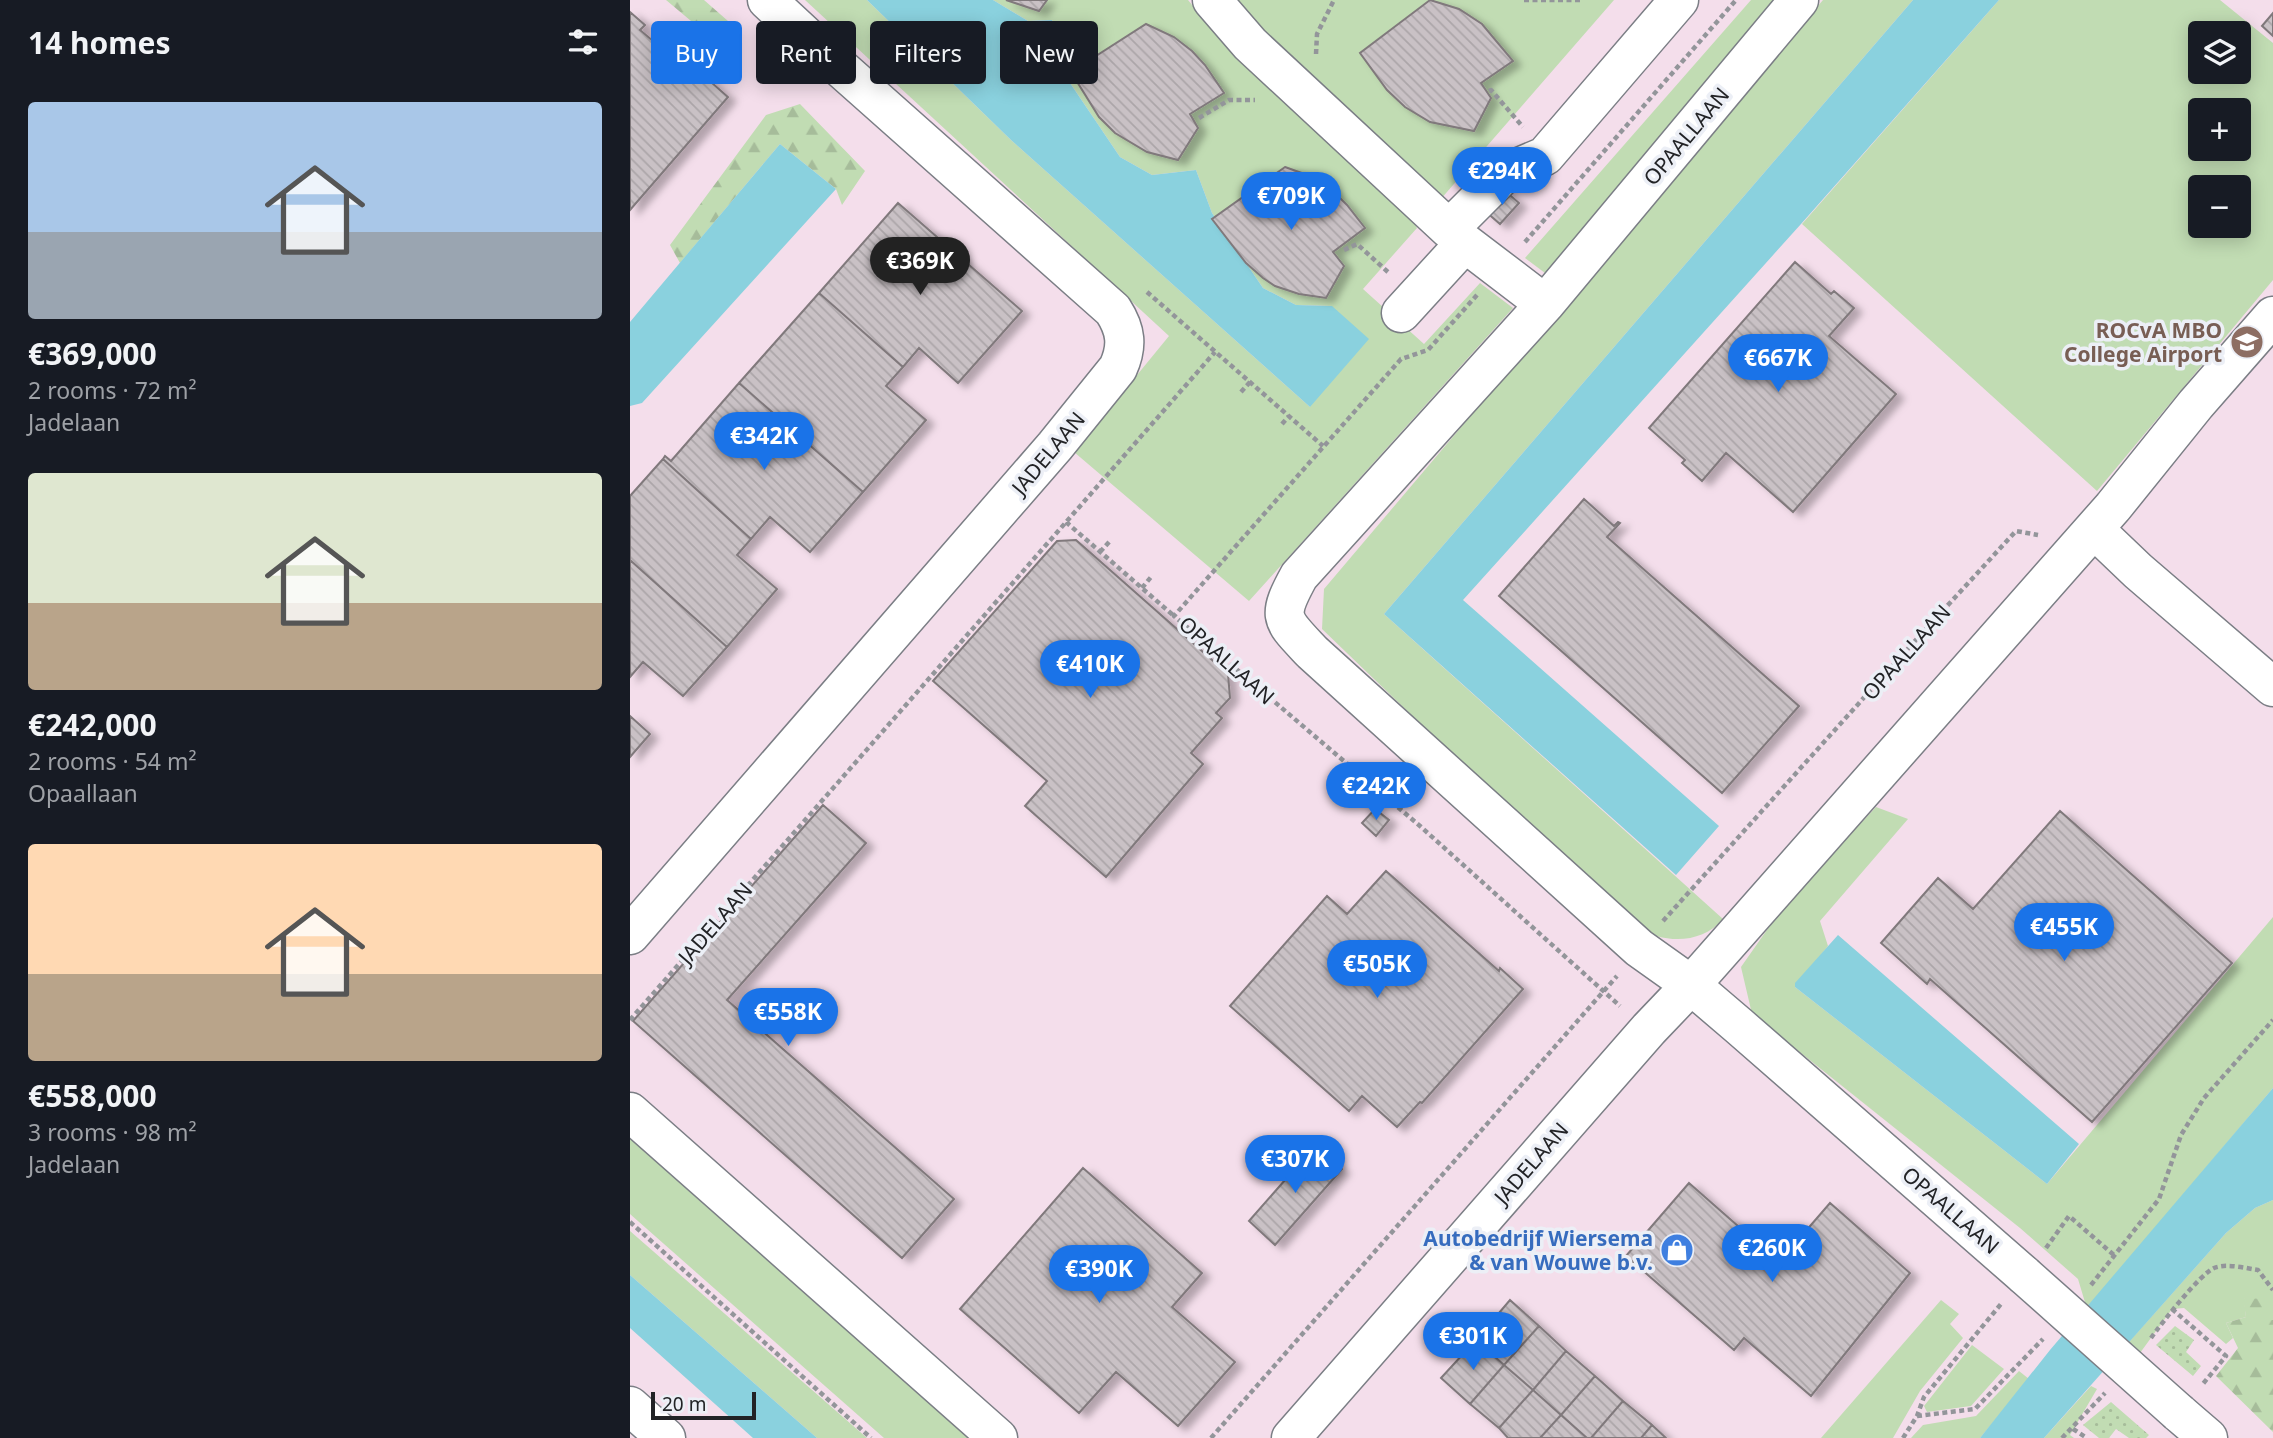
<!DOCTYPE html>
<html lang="en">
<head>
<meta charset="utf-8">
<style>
	:root { --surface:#171b24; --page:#242831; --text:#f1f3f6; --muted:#9ea1a6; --accent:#1a73e8 }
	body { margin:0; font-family:"Noto Sans",sans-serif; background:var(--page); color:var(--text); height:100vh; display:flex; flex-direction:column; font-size:26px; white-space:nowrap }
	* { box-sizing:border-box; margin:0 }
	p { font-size:23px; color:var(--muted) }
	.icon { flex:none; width:38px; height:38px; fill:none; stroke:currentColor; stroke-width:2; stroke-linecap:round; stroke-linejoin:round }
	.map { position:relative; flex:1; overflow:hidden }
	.sheet { display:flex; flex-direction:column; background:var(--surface); width:630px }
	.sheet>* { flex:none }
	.banner { position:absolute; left:21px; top:21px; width:665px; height:63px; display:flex; gap:14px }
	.buttons { position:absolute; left:1558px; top:21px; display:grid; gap:14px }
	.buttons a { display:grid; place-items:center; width:63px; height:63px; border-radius:7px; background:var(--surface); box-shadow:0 4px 18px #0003; font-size:35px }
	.scale { position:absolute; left:21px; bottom:18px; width:105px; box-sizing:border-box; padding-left:7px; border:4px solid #222326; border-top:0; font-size:19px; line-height:24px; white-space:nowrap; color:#222326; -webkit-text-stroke:5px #eceff6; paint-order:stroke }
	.price { position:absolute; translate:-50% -60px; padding:0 16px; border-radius:24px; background:var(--accent); color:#fff; font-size:23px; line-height:46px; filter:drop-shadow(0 2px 4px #0008) }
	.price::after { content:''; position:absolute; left:50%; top:42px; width:21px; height:16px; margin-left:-10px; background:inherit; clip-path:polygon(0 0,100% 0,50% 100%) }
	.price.active { background:#222; color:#fff }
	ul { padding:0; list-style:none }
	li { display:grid; align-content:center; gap:14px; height:371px; padding:0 28px }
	li span { display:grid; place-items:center; height:217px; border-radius:7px; color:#555 }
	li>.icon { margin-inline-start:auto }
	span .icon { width:126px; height:126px; fill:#fffc; stroke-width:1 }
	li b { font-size:30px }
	h2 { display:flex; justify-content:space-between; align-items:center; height:84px; padding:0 28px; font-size:30px }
	.tag { padding:0 24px; border-radius:7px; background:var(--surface); box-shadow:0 4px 18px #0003; font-size:24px; line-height:63px }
	.tag.active { background:var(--accent); color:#fff }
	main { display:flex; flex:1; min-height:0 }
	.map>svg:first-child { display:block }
</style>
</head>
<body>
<main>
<section class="sheet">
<h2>14 homes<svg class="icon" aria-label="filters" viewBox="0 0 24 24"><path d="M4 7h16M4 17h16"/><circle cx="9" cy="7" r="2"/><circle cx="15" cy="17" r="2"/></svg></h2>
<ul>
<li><span style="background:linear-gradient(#a9c7e8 60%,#9aa5b1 0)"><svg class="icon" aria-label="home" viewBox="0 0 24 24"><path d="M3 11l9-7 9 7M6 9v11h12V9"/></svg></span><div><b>€369,000</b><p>2 rooms · 72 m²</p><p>Jadelaan</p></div></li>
<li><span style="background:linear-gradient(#dfe7d0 60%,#b9a48a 0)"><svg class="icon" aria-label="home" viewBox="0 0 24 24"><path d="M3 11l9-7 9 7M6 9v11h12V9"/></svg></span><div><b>€242,000</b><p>2 rooms · 54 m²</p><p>Opaallaan</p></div></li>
<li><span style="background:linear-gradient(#ffd9b3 60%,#b9a48a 0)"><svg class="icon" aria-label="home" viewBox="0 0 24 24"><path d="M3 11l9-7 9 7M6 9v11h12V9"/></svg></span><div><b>€558,000</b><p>3 rooms · 98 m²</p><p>Jadelaan</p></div></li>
</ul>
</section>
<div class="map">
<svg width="1643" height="1438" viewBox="0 0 1643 1438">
	<defs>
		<pattern id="forest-firs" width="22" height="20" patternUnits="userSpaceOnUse" patternTransform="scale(1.75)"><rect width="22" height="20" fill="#c1dcb3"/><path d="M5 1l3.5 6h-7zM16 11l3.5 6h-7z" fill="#a6bc9a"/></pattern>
		<pattern id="park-dots" width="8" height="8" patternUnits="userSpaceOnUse" patternTransform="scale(1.75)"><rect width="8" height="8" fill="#c1dcb3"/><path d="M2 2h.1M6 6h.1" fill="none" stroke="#a6bc9a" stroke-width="1.8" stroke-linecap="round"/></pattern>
		<pattern id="building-back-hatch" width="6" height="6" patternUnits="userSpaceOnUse" patternTransform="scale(1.75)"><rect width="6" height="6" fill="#c9c1c5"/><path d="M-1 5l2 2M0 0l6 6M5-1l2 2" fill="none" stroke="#aca6a9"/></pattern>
		<filter id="shadow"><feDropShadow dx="8" dy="4.5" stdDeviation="3.5" flood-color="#0004"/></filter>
	</defs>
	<rect width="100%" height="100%" fill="#eceff6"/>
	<path fill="#f4deeb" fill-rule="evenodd" d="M 0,0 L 1643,0 L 1643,1438 L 169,1438 L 0,1292 ZM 1570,33 L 1608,33 L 1608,72 L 1570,72 ZM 1570,110 L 1608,110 L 1608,149 L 1570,149 ZM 1570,187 L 1608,187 L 1608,226 L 1570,226 Z
		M 0,1310 L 145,1438 L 0,1438 Z"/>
	<path fill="#c1dcb3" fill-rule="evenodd" d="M 175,0 L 237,0 L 381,140 L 680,407 L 702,306 L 666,305 L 633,288 L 582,213 L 566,170 L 522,175 L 490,157 L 436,77 L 422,20 L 398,21 L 363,0 L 558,0 L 582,29 L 769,194 L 787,228 L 733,289 L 794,344 L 850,283 L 883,308 L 619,601 L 444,452 L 539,336 Z
		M 603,0 L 984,0 L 810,200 L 735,134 Z
		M 1121,0 L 1155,0 L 1101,68 L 915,273 L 895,258 Z
		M 1193,0 L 1283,0 L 754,614 L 1093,919 C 1072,944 1035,944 1008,928 C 998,922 990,914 981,907 L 692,629 L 694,589 Z
		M 1369,0 L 1590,0 L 1643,43 L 1643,280 L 1467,491 L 1172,224 ZM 1570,33 L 1608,33 L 1608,72 L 1570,72 ZM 1570,110 L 1608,110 L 1608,149 L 1570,149 ZM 1570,187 L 1608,187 L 1608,226 L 1570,226 Z
		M 1246,807 L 1278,819 L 1190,921 L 1198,946 L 1165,987 L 1417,1184 L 1643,917 L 1643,1088 L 1457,1309 L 1448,1279 L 1390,1228 L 1122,1014 L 1111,967 L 1155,904 Z
		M 0,1135 L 340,1438 L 254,1438 L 0,1214 Z
		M 1643,1200 L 1643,1320 L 1641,1321 L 1614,1298 L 1616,1317 L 1596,1323 L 1603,1338 L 1596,1344 L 1554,1308 L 1542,1309 L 1510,1353 L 1498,1343 L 1596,1233 L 1625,1208 Z
		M 0,1231 L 237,1438 L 187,1438 L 0,1275 Z
		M 1311,1300 L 1329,1314 L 1320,1324 L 1333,1338 L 1290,1391 L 1263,1438 L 1191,1438 Z
		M 1342,1345 L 1374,1369 L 1341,1406 L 1297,1412 L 1294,1406 Z
		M 1389,1371 L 1399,1379 L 1350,1438 L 1281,1438 L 1293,1425 L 1346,1416 Z
		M 1461,1386 L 1467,1389 L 1440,1435 L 1444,1438 L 1414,1438 Z"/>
	<path fill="url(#forest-firs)" d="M 36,0 L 74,0 L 106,28 L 92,47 Z
		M 170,104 L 235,171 L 212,205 L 206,189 L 150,144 L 50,263 L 40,245 L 136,115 Z
		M 1613,1298 L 1634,1299 L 1641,1320 L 1643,1320 L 1643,1432 L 1586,1376 L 1608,1348 L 1596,1323 L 1616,1317 Z"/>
	<path fill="url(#park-dots)" d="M 1545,1326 L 1564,1340 L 1556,1352 L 1571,1366 L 1563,1376 L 1526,1345 Z
		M 1481,1402 L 1519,1435 L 1516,1438 L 1499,1438 L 1486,1429 L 1479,1438 L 1469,1438 L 1453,1425 Z"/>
	<path fill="#8ad1de" d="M 237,0 L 363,0 L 398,21 L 422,20 L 436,77 L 490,157 L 522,175 L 566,170 L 582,213 L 633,288 L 666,305 L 702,306 L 739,339 L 680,407 L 381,140 Z
		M 1283,0 L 1369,0 L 1171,224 L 833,600 L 1089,826 L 1046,875 L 754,614 Z
		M 150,144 L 206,189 L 12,403 L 0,406 L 0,322 Z
		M 1208,935 L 1449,1144 L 1417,1184 L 1165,987 L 1165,983 Z
		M 1643,1088 L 1643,1200 L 1625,1208 L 1596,1233 L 1414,1438 L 1350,1438 L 1420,1350 Z
		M 0,1275 L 187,1438 L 123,1438 L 0,1328 Z"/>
	<path fill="url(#building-back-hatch)" stroke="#80797c" stroke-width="2" filter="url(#shadow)" d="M 376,0 L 417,0 L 409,11 Z
		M 800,0 L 829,9 L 852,24 L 883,61 L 851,83 L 861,98 L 844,131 L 800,122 L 775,107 L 757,90 L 730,53 Z
		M 0,12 L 15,25 L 10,30 L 43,58 L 48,53 L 98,97 L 0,210 Z
		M 1643,13 L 1643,36 L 1632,26 Z
		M 516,24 L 544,37 L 562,51 L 575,65 L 594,93 L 560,114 L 568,128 L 548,160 L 517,152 L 485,133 L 469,117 L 441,72 Z
		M 655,167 L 683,177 L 699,187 L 717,205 L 735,228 L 703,252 L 714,266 L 696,298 L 669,294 L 645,286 L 633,278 L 616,263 L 582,219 Z
		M 874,190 L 889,203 L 870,224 L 855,211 Z
		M 268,203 L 392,311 L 328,383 L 289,348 L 273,367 L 189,293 Z
		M 1165,262 L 1201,294 L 1204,291 L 1224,308 L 1199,336 L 1266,394 L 1163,512 L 1096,453 L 1072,481 L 1052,463 L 1055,460 L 1019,428 Z
		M 189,293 L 273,367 L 256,386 L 296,420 L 233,492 L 109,383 Z
		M 109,383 L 233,492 L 180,552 L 140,517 L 121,539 L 33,459 L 35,456 L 41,461 Z
		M 33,459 L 121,539 L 107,555 L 147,589 L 97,647 L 0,560 L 0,496 Z
		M 954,499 L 984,526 L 988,522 L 990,523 L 977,537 L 1169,706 L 1092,793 L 869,596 Z
		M 446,540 L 598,674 L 600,698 L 586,713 L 592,718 L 561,753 L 573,764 L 476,877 L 395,806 L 417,781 L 303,681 L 427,541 Z
		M 0,560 L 97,647 L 53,696 L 13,662 L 0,677 Z
		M 0,716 L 20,734 L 0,757 Z
		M 193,805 L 236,843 L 97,1000 L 324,1199 L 272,1258 L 3,1021 Z
		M 745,809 L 759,820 L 746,836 L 732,823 Z
		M 1430,811 L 1602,963 L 1462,1122 L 1300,979 L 1297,984 L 1251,943 L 1308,878 L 1343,909 Z
		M 756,871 L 869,971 L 870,968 L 893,989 L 792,1103 L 790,1102 L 767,1127 L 732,1096 L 719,1111 L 600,1006 L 697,896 L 717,914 Z
		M 685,1146 L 712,1169 L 645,1245 L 619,1221 Z
		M 453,1168 L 572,1273 L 542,1307 L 605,1362 L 548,1426 L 486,1372 L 449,1413 L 330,1309 Z
		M 1059,1183 L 1149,1262 L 1200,1203 L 1280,1273 L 1181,1396 L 1114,1338 L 1104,1350 L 996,1256 Z
		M 880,1300 L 909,1326 L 874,1365 L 846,1340 Z
		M 909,1326 L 936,1351 L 903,1390 L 874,1365 Z
		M 846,1340 L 874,1365 L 840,1404 L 811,1378 Z
		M 936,1351 L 965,1376 L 931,1415 L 903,1390 Z
		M 874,1365 L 903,1390 L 869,1428 L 840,1404 Z
		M 965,1376 L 993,1401 L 961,1438 L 957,1438 L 931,1415 Z
		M 903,1390 L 931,1415 L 910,1438 L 878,1438 L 869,1428 Z
		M 993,1401 L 1022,1425 L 1011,1438 L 961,1438 Z
		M 931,1415 L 957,1438 L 910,1438 Z
		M 1022,1425 L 1036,1438 L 1011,1438 Z"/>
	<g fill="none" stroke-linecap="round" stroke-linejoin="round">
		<defs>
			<path id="minor" d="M 582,0 L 620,44 L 819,229
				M 1169,0 L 915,304 L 669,576 C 646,618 651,619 682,652 L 1009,948 L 1061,985 L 1109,1026 L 1394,1275
				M 835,243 L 915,304
				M 771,313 L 835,243 L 819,229 L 875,173 L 915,156 L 1049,0
				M 1464,529 L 1508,571 L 1643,687
				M 0,935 L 425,446 L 488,368 C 498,346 496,330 483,310 L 206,64 L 137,0
				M 0,1112 L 368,1438
				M 0,1406 L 36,1438
				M 1549,1413 L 1578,1438
				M 661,1438 L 1019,1029 L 1061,985 L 1483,507 L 1566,404 L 1643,316"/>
		</defs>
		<use href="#minor" stroke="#7b7e85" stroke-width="41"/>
		<path stroke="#93959a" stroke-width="4.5" stroke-dasharray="5 3.5" stroke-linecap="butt" d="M 894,0 L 953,0
			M 686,54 L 687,34 L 704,0
			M 859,91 L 861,90 L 893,127
			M 569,118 L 599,100 L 625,100
			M 895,242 L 1106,0
			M 714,250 L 727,244 L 759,273
			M 517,292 L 693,446
			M 847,295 L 798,350 L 771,359 L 544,616 L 790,826 L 990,1006
			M 611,392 L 620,382
			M 652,424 L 659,416
			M 436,522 L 544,616
			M 470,552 L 480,541
			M 512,588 L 521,577
			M 1033,921 L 1284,642 L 1386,531 L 1408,535
			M 0,1020 L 585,352
			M 0,1222 L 241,1438
			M 1416,1248 L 1439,1216 L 1485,1256
			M 1461,1285 L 1529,1199 L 1551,1135 L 1574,1098 L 1643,1020
			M 1542,1309 L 1596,1356 L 1572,1385
			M 1521,1338 C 1531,1324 1570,1274 1584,1268 C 1597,1263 1614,1268 1628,1270 L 1643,1290
			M 1287,1416 L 1345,1409 L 1413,1339
			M 1443,1429 L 1457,1438
			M 581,1438 L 987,976
			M 1273,1438 L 1287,1416 L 1294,1397 L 1371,1304
			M 1432,1438 L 1475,1393"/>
		<use href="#minor" stroke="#fff" stroke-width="38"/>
		<defs>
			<path id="minor-bridge" d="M 1394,1275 L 1549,1413"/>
		</defs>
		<use href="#minor-bridge" stroke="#7b7e85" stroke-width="41" stroke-linecap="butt"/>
		<use href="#minor-bridge" stroke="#fff" stroke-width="38"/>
	</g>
	<defs>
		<symbol id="university-disc" viewBox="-11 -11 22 22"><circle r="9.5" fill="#8d6e63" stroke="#eceff6"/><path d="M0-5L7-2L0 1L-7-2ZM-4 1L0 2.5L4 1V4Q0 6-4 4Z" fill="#fff"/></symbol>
		<symbol id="shop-disc" viewBox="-11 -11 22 22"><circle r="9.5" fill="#3f7fe0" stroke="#eceff6"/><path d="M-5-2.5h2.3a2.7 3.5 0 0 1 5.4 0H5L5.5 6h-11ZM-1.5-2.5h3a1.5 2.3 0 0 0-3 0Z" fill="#fff"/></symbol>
	</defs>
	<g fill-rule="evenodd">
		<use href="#university-disc" x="1598" y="323" width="38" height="38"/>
		<use href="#shop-disc" x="1028" y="1231" width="38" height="38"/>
	</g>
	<g text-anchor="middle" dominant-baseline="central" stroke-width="7" stroke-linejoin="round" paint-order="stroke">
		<g font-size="21" fill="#222326" stroke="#eceff6">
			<text transform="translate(1056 136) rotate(-50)">OPAALLAAN</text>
			<text transform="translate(418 453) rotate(-50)">JADELAAN</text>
			<text transform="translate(1276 652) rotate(-48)">OPAALLAAN</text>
			<text transform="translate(597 660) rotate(42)">OPAALLAAN</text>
			<text transform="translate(85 923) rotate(-49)">JADELAAN</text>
			<text transform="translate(901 1163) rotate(-49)">JADELAAN</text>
			<text transform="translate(1321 1210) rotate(41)">OPAALLAAN</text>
		</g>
		<g font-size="21" font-weight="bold" fill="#785e54" stroke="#eceff6" text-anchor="end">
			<text x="1592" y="330">ROCvA MBO<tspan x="1592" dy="24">College Airport</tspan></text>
		</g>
		<g font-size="21" font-weight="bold" fill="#366cbe" stroke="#eceff6" text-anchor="end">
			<text x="1023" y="1238">Autobedrijf Wiersema<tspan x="1023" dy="24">&amp; van Wouwe b.v.</tspan></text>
		</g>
	</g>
</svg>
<div class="buttons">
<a><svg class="icon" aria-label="layers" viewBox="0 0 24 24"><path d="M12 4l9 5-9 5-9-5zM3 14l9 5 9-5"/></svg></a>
<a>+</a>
<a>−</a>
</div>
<div class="scale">20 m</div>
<b class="price" style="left:872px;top:207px">€294K</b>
<b class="price" style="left:661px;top:232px">€709K</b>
<b class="price active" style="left:290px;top:297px">€369K</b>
<b class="price" style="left:1148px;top:394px">€667K</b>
<b class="price" style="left:134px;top:472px">€342K</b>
<b class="price" style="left:460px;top:700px">€410K</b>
<b class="price" style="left:746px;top:822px">€242K</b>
<b class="price" style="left:1434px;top:963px">€455K</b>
<b class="price" style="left:747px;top:1000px">€505K</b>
<b class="price" style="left:158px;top:1048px">€558K</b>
<b class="price" style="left:665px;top:1195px">€307K</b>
<b class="price" style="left:1142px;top:1284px">€260K</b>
<b class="price" style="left:469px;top:1305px">€390K</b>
<b class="price" style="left:843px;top:1372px">€301K</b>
<div class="banner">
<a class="tag active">Buy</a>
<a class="tag">Rent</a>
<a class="tag">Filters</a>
<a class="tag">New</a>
</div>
</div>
</main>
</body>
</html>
